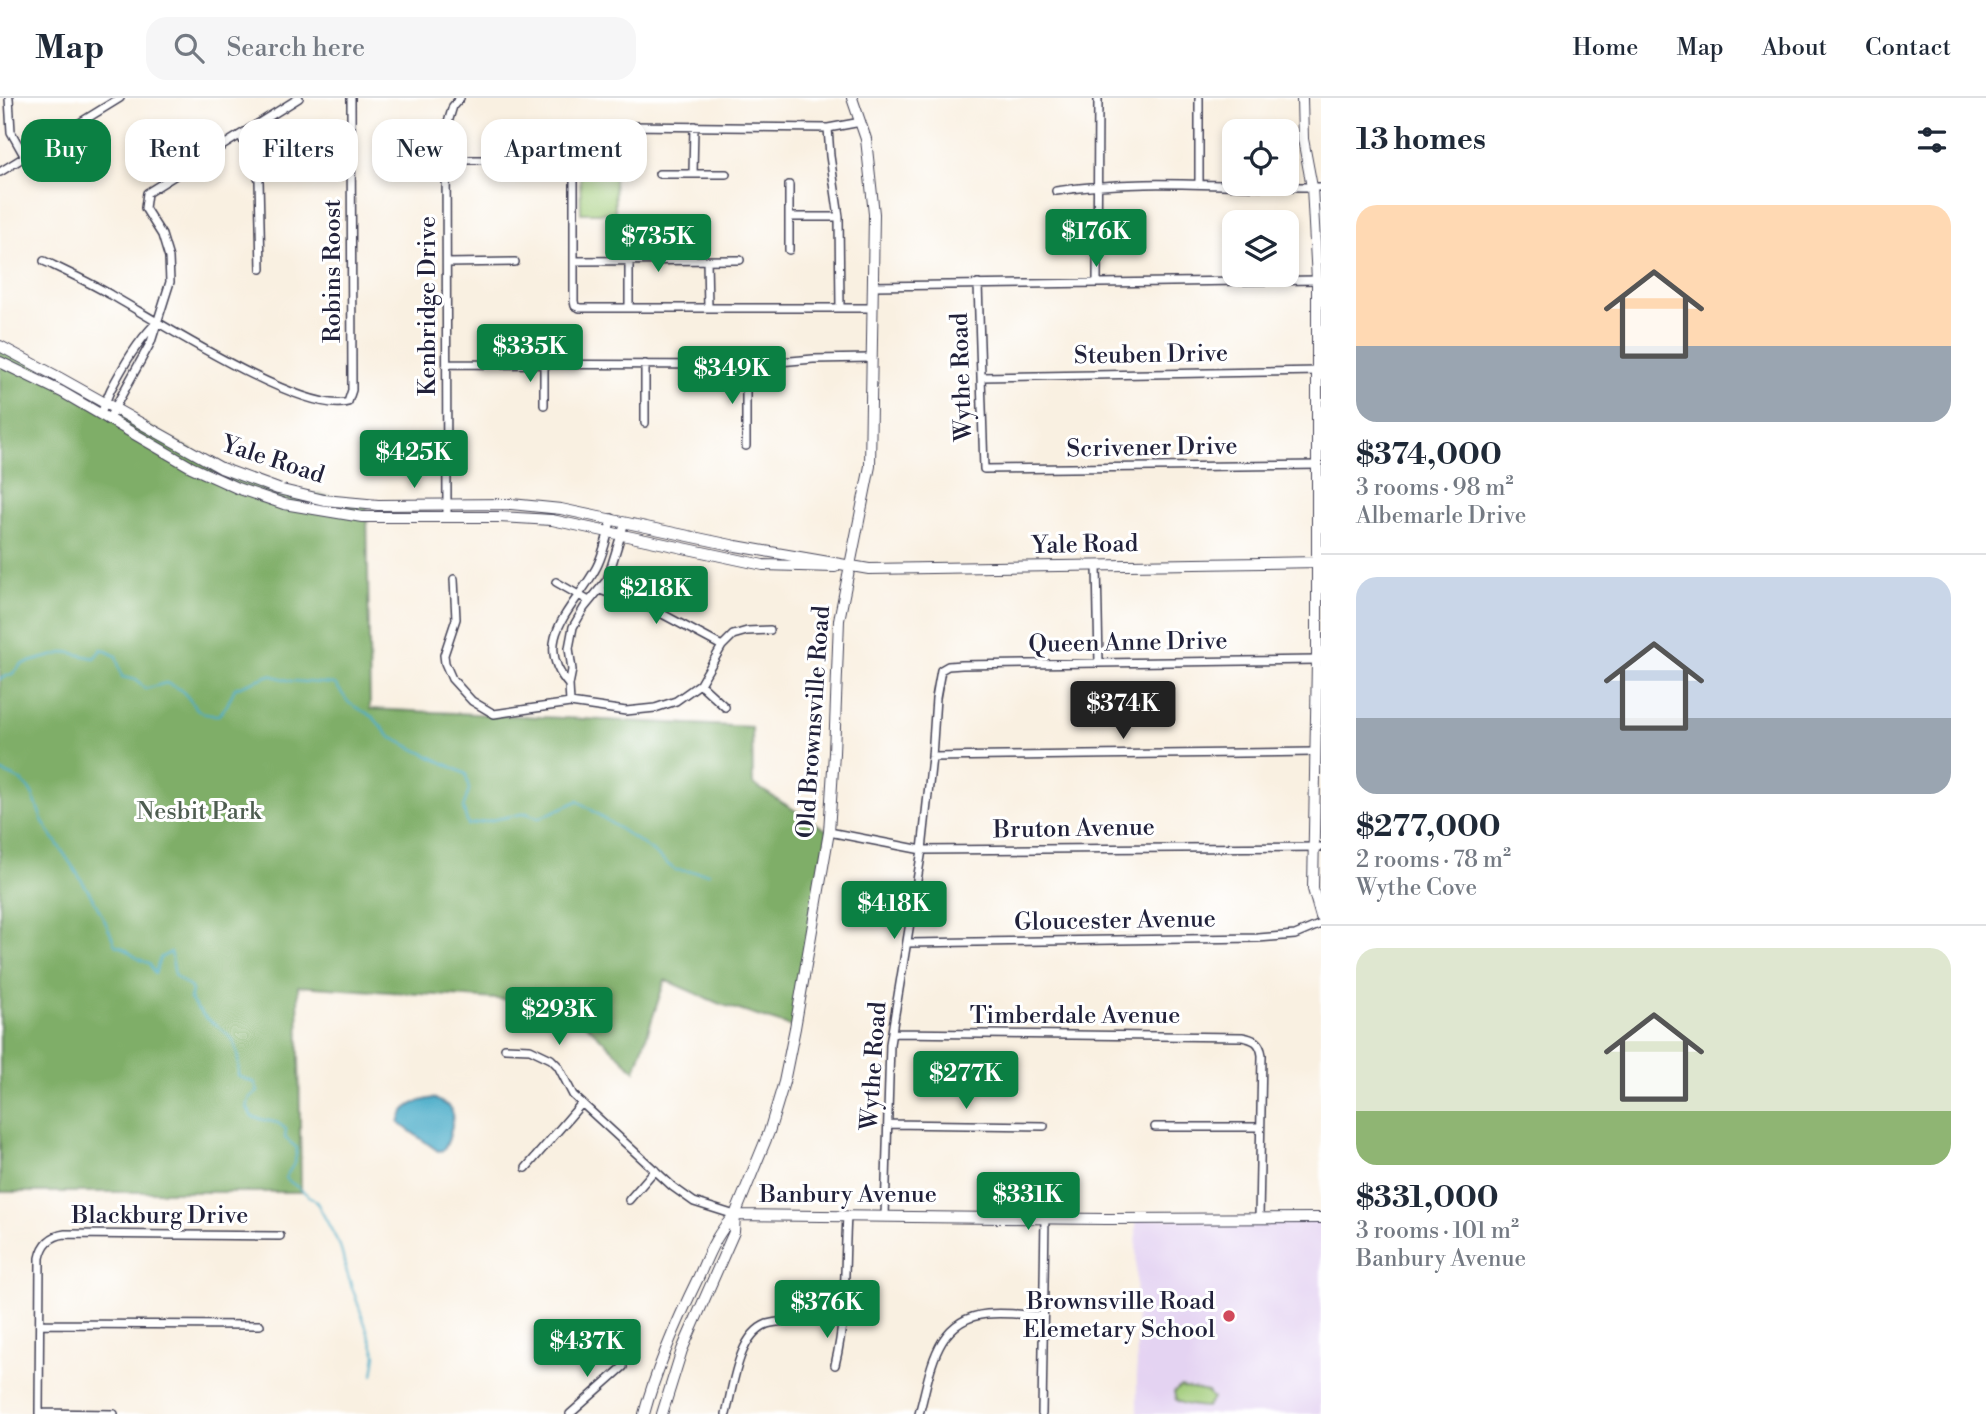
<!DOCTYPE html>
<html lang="en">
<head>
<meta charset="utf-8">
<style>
	:root { --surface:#fff; --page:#f6f6f7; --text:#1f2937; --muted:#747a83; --line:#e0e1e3; --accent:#0b8043 }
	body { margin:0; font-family:"Libre Bodoni",serif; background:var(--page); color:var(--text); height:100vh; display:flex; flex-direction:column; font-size:26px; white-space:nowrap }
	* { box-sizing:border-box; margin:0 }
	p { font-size:23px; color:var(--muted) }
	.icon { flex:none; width:38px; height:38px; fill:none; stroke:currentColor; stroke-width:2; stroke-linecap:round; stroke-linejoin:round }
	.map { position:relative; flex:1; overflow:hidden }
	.sheet { display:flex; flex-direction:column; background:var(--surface); width:665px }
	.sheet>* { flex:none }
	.top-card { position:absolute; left:21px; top:21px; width:665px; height:63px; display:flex; gap:14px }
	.buttons { position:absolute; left:1222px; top:21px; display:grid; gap:14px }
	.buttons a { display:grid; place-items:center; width:77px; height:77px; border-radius:14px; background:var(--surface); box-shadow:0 4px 10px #0003; font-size:35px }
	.price { position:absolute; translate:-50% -60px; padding:0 16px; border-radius:7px; background:var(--accent); color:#fff; font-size:23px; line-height:46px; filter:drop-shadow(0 2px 4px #0008) }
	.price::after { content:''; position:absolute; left:50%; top:42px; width:21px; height:16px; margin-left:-10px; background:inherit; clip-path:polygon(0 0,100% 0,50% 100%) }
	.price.current { background:#222; color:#fff }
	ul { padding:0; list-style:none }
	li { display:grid; align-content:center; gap:14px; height:371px; padding:0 35px }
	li+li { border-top:2px solid var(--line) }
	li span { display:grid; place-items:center; height:217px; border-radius:21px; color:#555 }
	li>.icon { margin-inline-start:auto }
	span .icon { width:126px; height:126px; fill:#fffc; stroke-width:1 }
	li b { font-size:30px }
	h2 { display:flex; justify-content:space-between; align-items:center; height:84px; padding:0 35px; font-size:30px }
	.pill { padding:0 24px; border-radius:21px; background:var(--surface); box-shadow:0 4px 10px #0003; font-size:24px; line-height:63px }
	.pill.current { background:var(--accent); color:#fff }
	header { display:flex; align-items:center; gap:42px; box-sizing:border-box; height:98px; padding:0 35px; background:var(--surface); border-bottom:2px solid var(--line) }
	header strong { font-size:33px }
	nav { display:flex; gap:38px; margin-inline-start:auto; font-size:24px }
	.search { width:490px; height:63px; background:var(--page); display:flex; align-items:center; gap:18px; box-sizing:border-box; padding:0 24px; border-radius:21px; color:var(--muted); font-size:26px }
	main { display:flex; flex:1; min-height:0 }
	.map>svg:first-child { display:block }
</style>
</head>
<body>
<header>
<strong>Map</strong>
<div class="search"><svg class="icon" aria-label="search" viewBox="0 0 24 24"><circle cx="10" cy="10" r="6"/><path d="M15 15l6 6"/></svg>Search here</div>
<nav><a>Home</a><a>Map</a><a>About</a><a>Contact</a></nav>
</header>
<main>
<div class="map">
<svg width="1321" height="1316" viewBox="0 0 1321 1316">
	<rect width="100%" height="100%" fill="#fff"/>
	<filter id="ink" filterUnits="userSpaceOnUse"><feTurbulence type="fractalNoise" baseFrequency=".0143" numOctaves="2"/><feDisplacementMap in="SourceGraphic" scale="14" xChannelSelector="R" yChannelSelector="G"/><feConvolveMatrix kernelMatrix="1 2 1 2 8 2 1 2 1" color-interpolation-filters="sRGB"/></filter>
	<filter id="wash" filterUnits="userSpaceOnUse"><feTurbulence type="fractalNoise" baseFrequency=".00686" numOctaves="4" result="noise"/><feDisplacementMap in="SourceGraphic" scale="28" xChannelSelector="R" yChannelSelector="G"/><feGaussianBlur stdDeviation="1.57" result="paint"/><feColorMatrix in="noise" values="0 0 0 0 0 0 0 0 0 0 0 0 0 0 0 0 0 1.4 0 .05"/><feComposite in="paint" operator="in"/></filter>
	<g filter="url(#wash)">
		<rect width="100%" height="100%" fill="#f9f0e1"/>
		<path fill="#e4d3f2" d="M 1321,1120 L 1321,1316 L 1137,1316 L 1136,1121 Z"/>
		<path fill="#9fca76" stroke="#607658" stroke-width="2" d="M 580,77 L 614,77 L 615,115 L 581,115 Z
			M 1180,1289 L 1208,1294 L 1213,1301 L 1206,1309 C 1197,1308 1183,1308 1176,1302 L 1174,1294 Z"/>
		<path fill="#7fae67" stroke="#506851" stroke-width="2" d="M 0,248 L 218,367 L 283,391 L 367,405 L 370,611 L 752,629 L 753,686 L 828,733 L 795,930 L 720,906 L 665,882 L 635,973 L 587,927 L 527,903 L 298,888 L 301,1094 L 0,1094 Z"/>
		<path fill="#49acc8" stroke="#366782" stroke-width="2" d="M 434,1000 L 450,1009 C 456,1021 450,1040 444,1052 L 438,1053 L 399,1025 C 402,1007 418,1003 434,1000 Z"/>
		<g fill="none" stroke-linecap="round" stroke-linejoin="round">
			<path stroke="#49acc8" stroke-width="2" d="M 0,581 L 12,576 L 22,566 L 67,554 L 94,560 L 102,551 L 116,558 L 122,579 L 137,582 L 145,591 L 166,585 C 171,587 178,590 182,593 C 197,607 194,618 219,617 L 227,607 L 235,590 L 270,577 L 291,583 L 335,586 L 349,605 L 373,619 L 390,639 L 466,676 L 469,692 L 463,710 L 468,727 L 526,715 L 539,720 L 578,703 L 648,750 L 675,772 L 709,775
				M 0,673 C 11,678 20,680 28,690 C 37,700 38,717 46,729 C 70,765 101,807 115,847 C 131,851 132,861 149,865 L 155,876 L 160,860 L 171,854 L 175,878 L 191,890 L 192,894 L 190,901 C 212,937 243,925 238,978 L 255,985 L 258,994 L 250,999 L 247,1009 L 252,1019 L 278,1025 L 286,1031 L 285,1040 L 297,1050 L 295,1064 L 285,1080 L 316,1103 L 340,1148 L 347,1175 L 376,1257 L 373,1277"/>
		</g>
	</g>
	<g filter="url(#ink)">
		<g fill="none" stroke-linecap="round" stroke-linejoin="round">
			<defs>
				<path id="street" d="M 9,0 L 11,34 L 25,59
					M 861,24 L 828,30 L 626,28 L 577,37 L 574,43 L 574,203 L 575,208 L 580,210 L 873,210
					M 828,30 L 830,58 L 839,119 L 840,210
					M 241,38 L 253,64 L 259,82 L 261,171
					M 447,62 L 514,62
					M 0,74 L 120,0
					M 659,76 L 726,76
					M 693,76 L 694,28
					M 1199,85 L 1199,0
					M 1056,93 C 1146,79 1231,90 1321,89
					M 789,119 L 839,119
					M 789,152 L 789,87
					M 629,162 L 629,210
					M 707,162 L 708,210
					M 44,163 C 67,174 89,184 111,197 C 154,221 304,318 348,304 L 352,292 L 351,0
					M 575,163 L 740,162
					M 447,165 L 515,164
					M 1097,185 L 1098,0
					M 978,186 L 984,371 L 1319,367
					M 872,188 L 1320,182
					M 447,266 L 746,267 L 813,261 L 871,260
					M 746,267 L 746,348
					M 982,279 L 1320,273
					M 544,307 L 544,266
					M 100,317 C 105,308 107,299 111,291 C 124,267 137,244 156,225
					M 108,322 L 151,244 L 170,184 L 169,160 L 162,137 L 145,110 L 147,95 L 299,0
					M 645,325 L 645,266
					M 447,419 L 446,31 L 453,8 L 460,0
					M 1097,468 L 1099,565
					M 454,481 L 456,521 L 444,557 L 445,565 L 452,581 L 472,603 L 494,616 L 570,605 L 626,613 L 655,610 L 676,603 L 700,586 L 722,548 L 733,537 L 747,533 L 770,532
					M 556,484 L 589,503
					M 600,492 L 653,511 L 722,548
					M 700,586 L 725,609
					M 569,587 C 530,542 575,509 595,472 C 604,457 607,437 612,420
					M 570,605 L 569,587 L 572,572 L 569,550 L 573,529 L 584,510 L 607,482 L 625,424
					M 932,659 L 1314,654
					M 829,734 L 922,752 L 1321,749
					M 908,845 L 1258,840 L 1295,837 L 1321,826
					M 892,935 L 1242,939 C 1254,941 1260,944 1262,957 L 1259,1120
					M 505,950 L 530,951 L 551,961 L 558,968 L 573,997 L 673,1089 L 694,1104 L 735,1117
					M 888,1026 L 1044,1028
					M 1155,1029 L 1260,1029
					M 526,1070 L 582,1005
					M 629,1102 L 655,1072
					M 885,1118 L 890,946 L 922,752 L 932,659 L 936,600 L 941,572 L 948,568 L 962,567 L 1317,562
					M 40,1226 L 260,1227
					M 835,1267 C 847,1219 844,1168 847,1118
					M 39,1315 L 114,1316
					M 39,1316 L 40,1160 C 43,1146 50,1138 65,1136 L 280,1138
					M 570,1316 L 623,1269
					M 726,1316 C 733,1289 738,1237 767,1226 C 781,1221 826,1221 843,1220
					M 919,1316 C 931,1274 934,1221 987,1216 C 1005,1214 1025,1217 1042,1218
					M 1042,1316 L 1045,1119"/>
				<path id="secondary" d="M 1302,0 L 1303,41 L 1312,89 L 1317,182 L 1317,562 L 1313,791 L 1321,819
					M 0,248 L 60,280 L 221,370 L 278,391 L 324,402 L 378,407 L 511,406 L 561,411 L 736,448 L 869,471 L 1321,464
					M 0,264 L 62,294 L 191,369 L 237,390 L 284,406 L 362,419 L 498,419 L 552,422 L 763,467 L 835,469
					M 735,1117 L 1106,1121 L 1321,1120
					M 644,1316 C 657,1268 677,1223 699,1178 C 709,1155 717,1134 735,1117
					M 662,1316 L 682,1252 L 734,1134 L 735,1117 L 769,1034 L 784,984 L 795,930 L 829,734 L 834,655 L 839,522 L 870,368 L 874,116 L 866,41 L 852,0"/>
			</defs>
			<use href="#street" stroke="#424154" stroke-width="10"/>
			<use href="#secondary" stroke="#424154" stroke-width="12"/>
			<use href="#street" stroke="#fff" stroke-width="7"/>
			<use href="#secondary" stroke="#fff" stroke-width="10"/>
		</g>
	</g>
	<circle fill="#d1495b" stroke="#fff" stroke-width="2.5" cx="1229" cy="1218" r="7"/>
	<g text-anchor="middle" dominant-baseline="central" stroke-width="6" stroke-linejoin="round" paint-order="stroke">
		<g font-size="24" fill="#22223b" stroke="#fff">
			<text transform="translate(333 173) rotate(-90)">Robins Roost</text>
			<text transform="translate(428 208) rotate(-90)">Kenbridge Drive</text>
			<text transform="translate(1151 257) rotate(-1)">Steuben Drive</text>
			<text transform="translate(962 279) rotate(-92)">Wythe Road</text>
			<text transform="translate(1152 350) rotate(-1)">Scrivener Drive</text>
			<text transform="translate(273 362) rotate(18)">Yale Road</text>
			<text transform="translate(1085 447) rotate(-1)">Yale Road</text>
			<text transform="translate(1128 545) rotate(-1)">Queen Anne Drive</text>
			<text transform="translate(814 624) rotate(-86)">Old Brownsville Road</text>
			<text transform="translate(1074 731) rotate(-1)">Bruton Avenue</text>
			<text transform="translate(1115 823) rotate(-1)">Gloucester Avenue</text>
			<text x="1075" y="918">Timberdale Avenue</text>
			<text transform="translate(874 968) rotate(-86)">Wythe Road</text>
			<text x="848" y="1097">Banbury Avenue</text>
			<text x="160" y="1118">Blackburg Drive</text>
		</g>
		<g font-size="24" fill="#4e5d50" stroke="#fff">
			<text x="199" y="714">Nesbit Park</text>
		</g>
		<g font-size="24" fill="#22223b" stroke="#fff" text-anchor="end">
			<text x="1215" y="1204">Brownsville Road<tspan x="1215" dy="28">Elemetary School</tspan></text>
		</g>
	</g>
</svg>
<div class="buttons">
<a><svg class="icon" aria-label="locate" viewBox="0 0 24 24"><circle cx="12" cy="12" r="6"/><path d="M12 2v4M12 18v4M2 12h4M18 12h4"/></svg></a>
<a><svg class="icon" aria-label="layers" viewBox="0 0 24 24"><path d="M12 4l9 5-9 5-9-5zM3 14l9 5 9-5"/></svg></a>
</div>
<b class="price" style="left:1096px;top:171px">$176K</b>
<b class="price" style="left:658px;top:176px">$735K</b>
<b class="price" style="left:530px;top:286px">$335K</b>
<b class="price" style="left:732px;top:308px">$349K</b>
<b class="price" style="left:414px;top:392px">$425K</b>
<b class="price" style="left:656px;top:528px">$218K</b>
<b class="price current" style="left:1123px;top:643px">$374K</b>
<b class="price" style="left:894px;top:843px">$418K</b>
<b class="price" style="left:559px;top:949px">$293K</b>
<b class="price" style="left:966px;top:1013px">$277K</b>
<b class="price" style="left:1028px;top:1134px">$331K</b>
<b class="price" style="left:827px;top:1242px">$376K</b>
<b class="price" style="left:587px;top:1281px">$437K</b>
<div class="top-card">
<a class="pill current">Buy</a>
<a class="pill">Rent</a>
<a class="pill">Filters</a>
<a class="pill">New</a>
<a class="pill">Apartment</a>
</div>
</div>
<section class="sheet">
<h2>13 homes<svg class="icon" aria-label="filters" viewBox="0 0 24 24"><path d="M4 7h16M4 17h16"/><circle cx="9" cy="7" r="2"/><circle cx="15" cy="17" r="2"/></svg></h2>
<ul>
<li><span style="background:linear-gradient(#ffd9b3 65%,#9aa5b1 0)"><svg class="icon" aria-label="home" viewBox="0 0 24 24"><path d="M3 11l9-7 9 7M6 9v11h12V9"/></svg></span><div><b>$374,000</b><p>3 rooms · 98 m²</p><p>Albemarle Drive</p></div></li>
<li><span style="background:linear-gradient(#c9d6e8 65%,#9aa5b1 0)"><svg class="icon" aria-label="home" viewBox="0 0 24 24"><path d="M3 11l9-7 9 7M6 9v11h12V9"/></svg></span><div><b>$277,000</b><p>2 rooms · 78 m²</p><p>Wythe Cove</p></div></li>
<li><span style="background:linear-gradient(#dfe7d0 75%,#8fb573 0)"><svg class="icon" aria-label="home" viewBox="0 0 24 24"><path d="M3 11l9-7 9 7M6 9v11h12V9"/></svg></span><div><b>$331,000</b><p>3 rooms · 101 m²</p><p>Banbury Avenue</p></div></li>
</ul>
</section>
</main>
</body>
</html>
